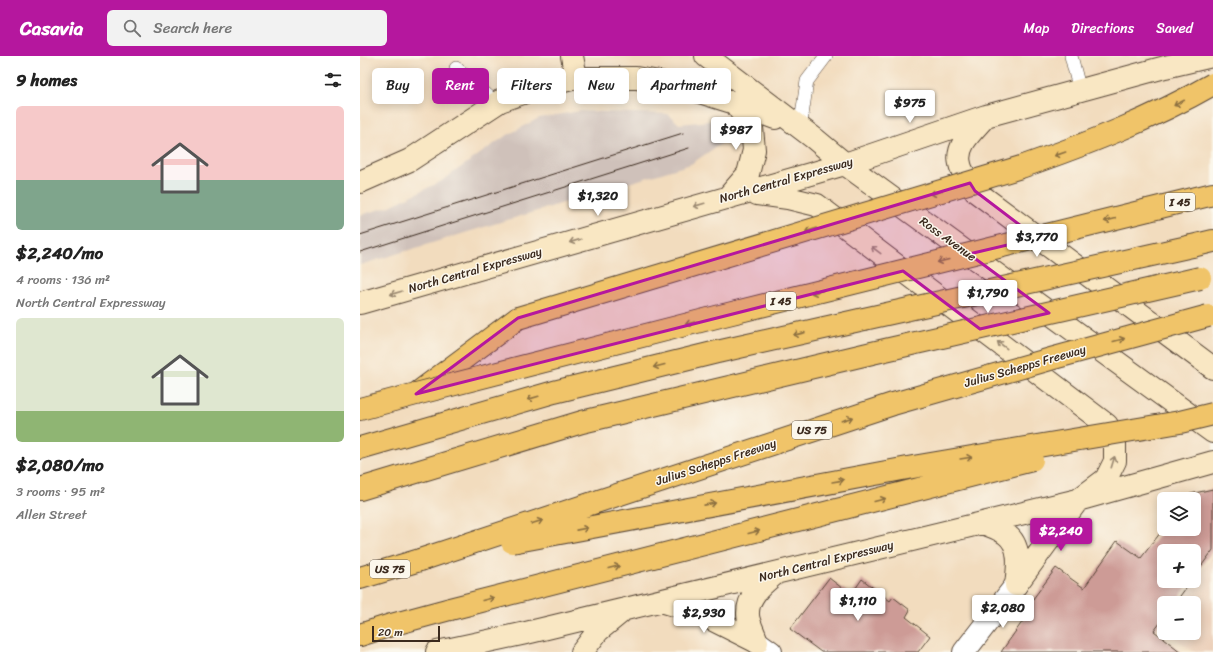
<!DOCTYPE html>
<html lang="en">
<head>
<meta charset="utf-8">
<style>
	:root { --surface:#fff; --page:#f2f2f2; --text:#222; --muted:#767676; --accent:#b5179e }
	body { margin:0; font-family:Sriracha,sans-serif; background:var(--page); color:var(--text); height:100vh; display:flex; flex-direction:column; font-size:15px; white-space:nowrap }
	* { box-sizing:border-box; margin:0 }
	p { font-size:13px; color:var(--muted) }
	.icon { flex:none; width:22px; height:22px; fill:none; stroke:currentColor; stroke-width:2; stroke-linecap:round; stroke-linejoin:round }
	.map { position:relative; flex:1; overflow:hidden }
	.panel { display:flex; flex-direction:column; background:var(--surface); width:360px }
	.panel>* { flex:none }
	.top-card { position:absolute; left:12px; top:12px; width:380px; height:36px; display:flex; gap:8px }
	.controls { position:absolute; left:797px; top:436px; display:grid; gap:8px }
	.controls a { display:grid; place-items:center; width:44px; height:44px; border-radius:6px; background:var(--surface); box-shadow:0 2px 10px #0003; font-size:20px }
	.scale { position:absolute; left:12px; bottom:10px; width:68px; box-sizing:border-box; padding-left:4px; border:2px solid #3b2a1e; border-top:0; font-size:11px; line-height:14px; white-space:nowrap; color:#3b2a1e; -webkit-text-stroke:3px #fbf7ec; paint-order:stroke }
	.price { position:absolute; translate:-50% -34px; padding:0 9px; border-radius:4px; background:#fff; color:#222; font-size:13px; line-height:26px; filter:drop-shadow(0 1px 2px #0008) }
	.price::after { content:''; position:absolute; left:50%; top:24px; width:12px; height:9px; margin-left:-6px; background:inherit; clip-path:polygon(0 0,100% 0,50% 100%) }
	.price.current { background:var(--accent); color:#fff }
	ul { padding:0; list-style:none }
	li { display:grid; align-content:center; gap:8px; height:212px; padding:0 16px }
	li span { display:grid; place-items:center; height:124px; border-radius:6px; color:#555 }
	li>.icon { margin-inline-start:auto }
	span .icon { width:72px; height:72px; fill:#fffc; stroke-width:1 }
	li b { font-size:17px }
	h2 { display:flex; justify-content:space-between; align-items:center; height:48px; padding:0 16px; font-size:17px }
	.tag { padding:0 14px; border-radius:6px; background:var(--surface); box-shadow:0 2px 10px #0003; font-size:14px; line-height:36px }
	.tag.current { background:var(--accent); color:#fff }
	header { display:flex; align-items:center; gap:24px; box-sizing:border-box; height:56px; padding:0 20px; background:var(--accent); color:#fff }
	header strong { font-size:19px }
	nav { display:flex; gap:22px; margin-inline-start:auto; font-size:14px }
	.search { width:280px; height:36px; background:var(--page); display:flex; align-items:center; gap:10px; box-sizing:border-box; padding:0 14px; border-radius:6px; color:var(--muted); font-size:15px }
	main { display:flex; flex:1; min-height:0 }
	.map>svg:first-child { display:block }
</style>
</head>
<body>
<header>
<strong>Casavia</strong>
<div class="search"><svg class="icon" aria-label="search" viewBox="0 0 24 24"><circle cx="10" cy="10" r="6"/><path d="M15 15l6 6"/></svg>Search here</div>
<nav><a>Map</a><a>Directions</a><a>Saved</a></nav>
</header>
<main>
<section class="panel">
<h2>9 homes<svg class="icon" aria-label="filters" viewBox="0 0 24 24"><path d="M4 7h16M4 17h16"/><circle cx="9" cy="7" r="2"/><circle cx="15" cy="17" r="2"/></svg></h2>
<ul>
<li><span style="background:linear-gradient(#f6c9c9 60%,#7fa58c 0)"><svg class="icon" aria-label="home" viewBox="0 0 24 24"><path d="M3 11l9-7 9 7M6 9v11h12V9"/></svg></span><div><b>$2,240/mo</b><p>4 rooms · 136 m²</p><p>North Central Expressway</p></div></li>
<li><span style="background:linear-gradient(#dfe7d0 75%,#8fb573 0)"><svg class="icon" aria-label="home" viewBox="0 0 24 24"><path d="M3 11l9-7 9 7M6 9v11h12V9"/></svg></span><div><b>$2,080/mo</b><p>3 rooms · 95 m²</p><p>Allen Street</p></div></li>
</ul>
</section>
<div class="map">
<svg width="853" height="596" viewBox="0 0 853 596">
	<rect width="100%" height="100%" fill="#fbf7ec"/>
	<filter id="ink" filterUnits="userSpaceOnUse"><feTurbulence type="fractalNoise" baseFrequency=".025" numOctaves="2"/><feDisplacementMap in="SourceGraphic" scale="8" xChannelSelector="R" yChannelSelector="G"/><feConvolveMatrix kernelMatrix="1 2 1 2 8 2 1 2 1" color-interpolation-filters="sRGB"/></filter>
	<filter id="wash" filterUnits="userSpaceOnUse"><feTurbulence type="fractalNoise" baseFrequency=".012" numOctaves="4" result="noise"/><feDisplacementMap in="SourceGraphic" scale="16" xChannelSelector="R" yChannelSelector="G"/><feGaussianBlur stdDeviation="0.9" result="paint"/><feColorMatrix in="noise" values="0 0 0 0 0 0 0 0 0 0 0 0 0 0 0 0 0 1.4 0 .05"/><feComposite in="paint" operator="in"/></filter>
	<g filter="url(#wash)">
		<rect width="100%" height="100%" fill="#f2dcbe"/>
		<path fill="#ebceb7" d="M 853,500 L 853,596 L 834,596 L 808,577 L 834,577 L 834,547 L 819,547 Z"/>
		<path fill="#cfc1ba" d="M 220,55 L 308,58 L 319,68 L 370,63 L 375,78 L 331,108 L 0,209 L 0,159 L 28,151 L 80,126 L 144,81 L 179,62 Z"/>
		<g id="blocks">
			<path fill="#cd9b96" d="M 853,433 L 853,494 L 834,520 L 834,495 L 804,495 L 804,525 L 831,525 L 815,547 L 804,547 L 804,562 L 794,575 L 821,596 L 641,596 L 665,562 L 661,559 L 696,512 L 724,532 L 757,485 L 781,502 L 804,472 L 804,473 L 834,473 L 834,443 L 826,443 L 830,438 Z
				M 469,522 L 491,539 L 502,523 L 530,545 L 533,541 L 550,554 L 546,561 L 570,580 L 558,596 L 461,596 L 430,573 Z"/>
		</g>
	</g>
	<g filter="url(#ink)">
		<use href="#blocks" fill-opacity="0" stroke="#564536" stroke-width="1"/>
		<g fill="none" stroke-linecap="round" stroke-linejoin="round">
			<defs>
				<path id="lane" d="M 711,0 L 720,35
					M 96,12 L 137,48
					M 440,73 L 447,25 L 466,0"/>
				<path id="street" d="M 397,586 L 411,596
					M 604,596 L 656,529"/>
				<path id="secondary" d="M 212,0 L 216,22
					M 346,0 L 455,83 L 485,108 L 853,376
					M 625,61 C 614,74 595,89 600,108 C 601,116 611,128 615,135 L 853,312
					M 0,126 L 50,104 L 140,45 L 183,30 L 216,22 L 276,22 L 317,29 L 375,47 L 415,62
					M 397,138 L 428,142 L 457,149 L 747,369 L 755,385 L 755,405 L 746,423 L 718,444 L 656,529
					M 367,142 L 388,118 L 394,94 L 392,72 L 375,47
					M 0,247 L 485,108 L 626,60 L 805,11 L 852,0
					M 623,467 C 630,470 640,473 646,478 C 662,490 658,512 656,529
					M 301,545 L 337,556 L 397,586
					M 397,586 C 395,578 388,566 388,559 C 387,540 402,529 415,518
					M 77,596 L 166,577 L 718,444 L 853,406
					M 222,596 L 238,575 L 260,557"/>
				<path id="highway" d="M 788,154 L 853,138
					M 832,190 L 853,185
					M 0,353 L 56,338 L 158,262
					M 0,392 L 194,336 L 357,296 L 504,263
					M 0,433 L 222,366 L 512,297
					M 0,522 L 60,504
					M 0,579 L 31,569 L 90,553"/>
			</defs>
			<use href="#lane" stroke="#564536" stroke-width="14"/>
			<use href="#street" stroke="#564536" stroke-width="24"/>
			<use href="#secondary" stroke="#564536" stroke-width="24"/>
			<use href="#highway" stroke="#564536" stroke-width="24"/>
			<use href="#lane" stroke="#fff" stroke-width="13"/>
			<use href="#street" stroke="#fff" stroke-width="22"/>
			<use href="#secondary" stroke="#f9e7c3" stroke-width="22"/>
			<use href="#highway" stroke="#f0c469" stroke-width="22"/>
			<path stroke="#3b2a1e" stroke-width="1" d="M 0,179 L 323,77
				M 0,196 L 329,92"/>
			<defs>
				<path id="highway-bridge" d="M 158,262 L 661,111 C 727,88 792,63 853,28
					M 504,263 L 832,190
					M 512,297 L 840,222
					M 56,338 L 364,259 L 788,154
					M 152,486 L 553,411 L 820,366 L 853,358
					M 60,504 L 533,348 L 694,302 L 848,260
					M 90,553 L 672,404"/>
			</defs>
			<use href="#highway-bridge" stroke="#564536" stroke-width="24" stroke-linecap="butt"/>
			<use href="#highway-bridge" stroke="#f0c469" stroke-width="22"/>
		</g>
		<defs><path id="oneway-shaft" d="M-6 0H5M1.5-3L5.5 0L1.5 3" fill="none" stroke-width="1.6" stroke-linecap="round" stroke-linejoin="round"/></defs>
		<g stroke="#8c6f40">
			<use href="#oneway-shaft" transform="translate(819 47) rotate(153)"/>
			<use href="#oneway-shaft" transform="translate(700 98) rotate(161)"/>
			<use href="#oneway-shaft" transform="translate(576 137) rotate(163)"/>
			<use href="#oneway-shaft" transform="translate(750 164) rotate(166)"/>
			<use href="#oneway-shaft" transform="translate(451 174) rotate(163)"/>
			<use href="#oneway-shaft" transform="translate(583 205) rotate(166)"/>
			<use href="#oneway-shaft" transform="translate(457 236) rotate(166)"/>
			<use href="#oneway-shaft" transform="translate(331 267) rotate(166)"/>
			<use href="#oneway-shaft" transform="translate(439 278) rotate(167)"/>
			<use href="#oneway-shaft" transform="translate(759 284) rotate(-15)"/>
			<use href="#oneway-shaft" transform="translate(299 310) rotate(166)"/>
			<use href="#oneway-shaft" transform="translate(173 342) rotate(164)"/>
			<use href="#oneway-shaft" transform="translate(487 363) rotate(-18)"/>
			<use href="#oneway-shaft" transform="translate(606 402) rotate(-9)"/>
			<use href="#oneway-shaft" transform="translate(478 425) rotate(-10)"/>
			<use href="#oneway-shaft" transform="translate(520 444) rotate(-15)"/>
			<use href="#oneway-shaft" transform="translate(350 448) rotate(-11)"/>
			<use href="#oneway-shaft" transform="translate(177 466) rotate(-18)"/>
			<use href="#oneway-shaft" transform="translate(222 473) rotate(-11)"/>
			<use href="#oneway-shaft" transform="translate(394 476) rotate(-14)"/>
			<use href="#oneway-shaft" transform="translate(254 511) rotate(-14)"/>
			<use href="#oneway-shaft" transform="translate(128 543) rotate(-14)"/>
		</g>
		<g stroke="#9a8870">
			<use href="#oneway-shaft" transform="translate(339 149) rotate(164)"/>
			<use href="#oneway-shaft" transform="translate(215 185) rotate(164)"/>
			<use href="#oneway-shaft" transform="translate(516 194) rotate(-143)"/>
			<use href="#oneway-shaft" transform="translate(36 237) rotate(164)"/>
			<use href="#oneway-shaft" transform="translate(642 289) rotate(-143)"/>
			<use href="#oneway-shaft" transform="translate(753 406) rotate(-73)"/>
		</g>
	</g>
	<path fill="#b5179e" fill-opacity="0.2" stroke="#b5179e" stroke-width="3" stroke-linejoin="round" d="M 610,127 L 615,135 L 677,182 L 609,198 L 689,257 L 620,273 L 543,215 L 56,338 L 158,262 Z"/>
	<g text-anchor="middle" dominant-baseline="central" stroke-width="3" stroke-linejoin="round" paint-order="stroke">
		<g fill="#fbf7ec" stroke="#75685c" stroke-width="1">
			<rect x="805" y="137" width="30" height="18" rx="3"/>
			<rect x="406" y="236" width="30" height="18" rx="3"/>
			<rect x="432" y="365" width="40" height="18" rx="3"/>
			<rect x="10" y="504" width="40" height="18" rx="3"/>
		</g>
		<g font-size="11" font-weight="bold" fill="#3b2a1e">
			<text x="820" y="146">I 45</text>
			<text x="421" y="245">I 45</text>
			<text x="452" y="374">US 75</text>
			<text x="30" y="513">US 75</text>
		</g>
		<g font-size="12" fill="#3b2a1e" stroke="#fbf7ec">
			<text transform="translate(426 124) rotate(-16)">North Central Expressway</text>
			<text transform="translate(588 183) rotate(36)">Ross Avenue</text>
			<text transform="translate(115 214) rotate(-16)">North Central Expressway</text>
			<text transform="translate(665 310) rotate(-16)">Julius Schepps Freeway</text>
			<text transform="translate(356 406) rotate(-18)">Julius Schepps Freeway</text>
			<text transform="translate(466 505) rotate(-14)">North Central Expressway</text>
		</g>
	</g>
</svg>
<div class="controls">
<a><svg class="icon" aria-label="layers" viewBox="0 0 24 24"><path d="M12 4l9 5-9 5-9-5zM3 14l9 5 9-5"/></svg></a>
<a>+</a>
<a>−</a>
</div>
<div class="scale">20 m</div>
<b class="price" style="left:550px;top:68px">$975</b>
<b class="price" style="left:376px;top:95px">$987</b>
<b class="price" style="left:238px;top:161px">$1,320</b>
<b class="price" style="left:677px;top:202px">$3,770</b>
<b class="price" style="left:628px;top:258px">$1,790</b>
<b class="price current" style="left:701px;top:496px">$2,240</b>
<b class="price" style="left:498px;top:566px">$1,110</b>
<b class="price" style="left:643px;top:573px">$2,080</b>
<b class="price" style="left:344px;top:578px">$2,930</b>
<div class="top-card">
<a class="tag">Buy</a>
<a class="tag current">Rent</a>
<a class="tag">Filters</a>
<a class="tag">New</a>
<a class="tag">Apartment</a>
</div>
</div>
</main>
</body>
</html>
